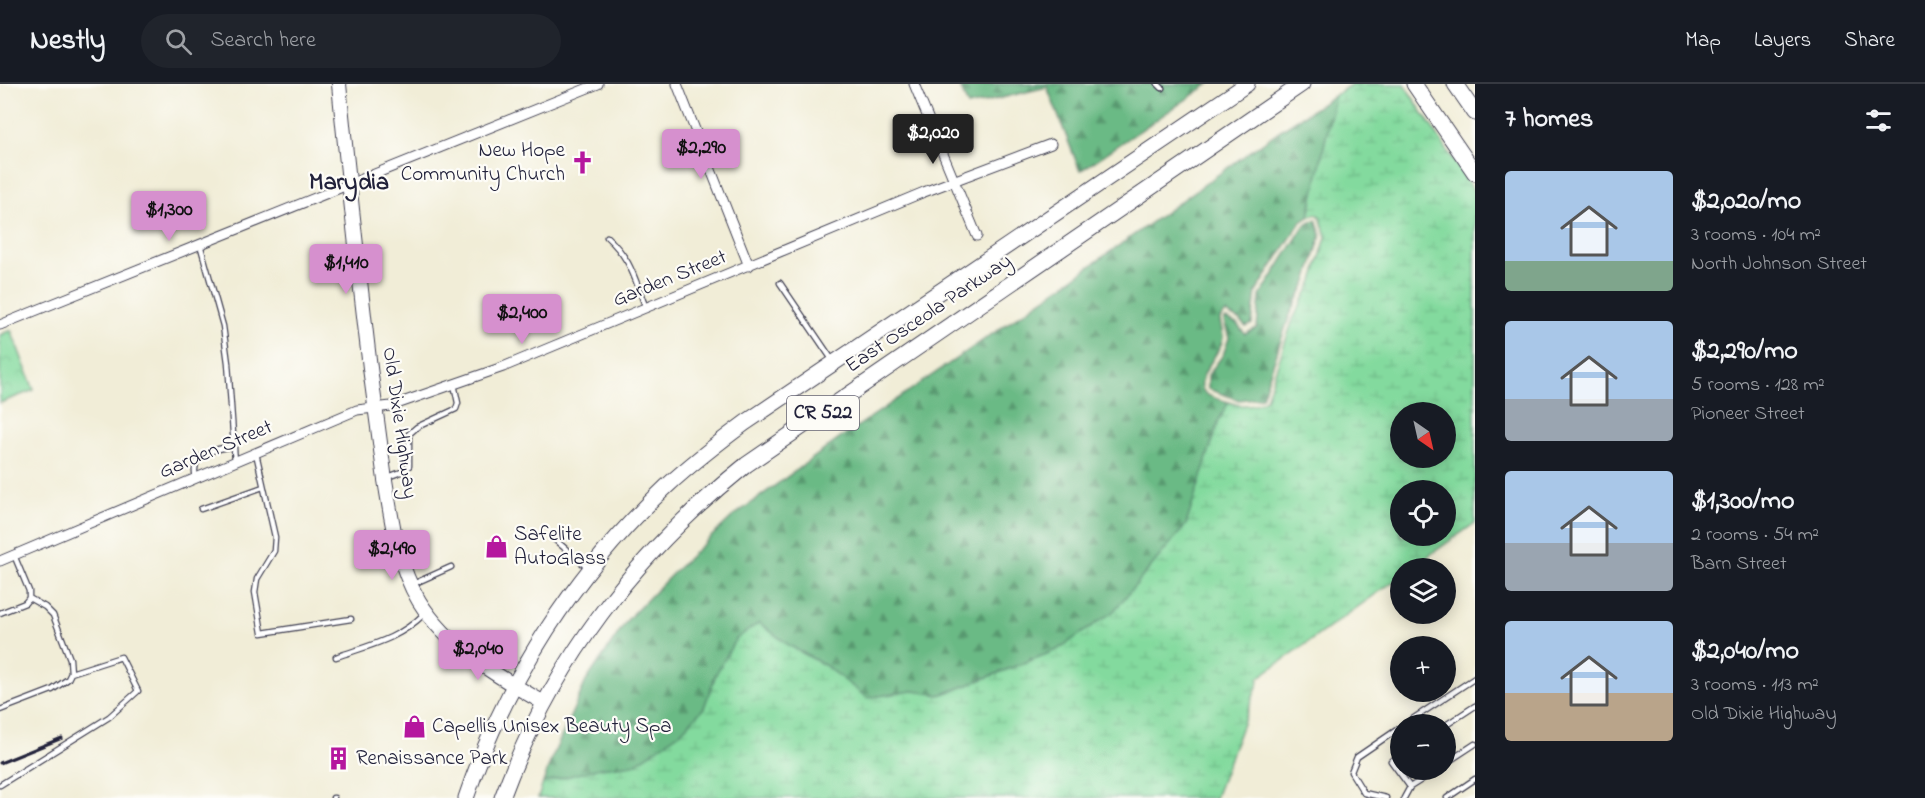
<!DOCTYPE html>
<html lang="en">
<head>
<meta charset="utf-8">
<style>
	:root { --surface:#171b24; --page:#20242c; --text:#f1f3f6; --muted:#9ea1a6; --line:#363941; --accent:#d690ce }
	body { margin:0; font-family:"Indie Flower",sans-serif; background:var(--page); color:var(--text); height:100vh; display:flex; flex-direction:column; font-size:22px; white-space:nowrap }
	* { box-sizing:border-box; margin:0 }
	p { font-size:20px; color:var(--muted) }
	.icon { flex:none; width:33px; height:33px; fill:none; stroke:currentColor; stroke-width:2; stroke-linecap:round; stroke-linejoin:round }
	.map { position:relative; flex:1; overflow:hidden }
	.sheet { display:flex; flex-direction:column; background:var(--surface); width:450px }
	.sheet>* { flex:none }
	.needle { width:39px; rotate:146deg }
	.tools { position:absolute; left:1390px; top:318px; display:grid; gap:12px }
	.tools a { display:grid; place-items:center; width:66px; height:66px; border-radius:50%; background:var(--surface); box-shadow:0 3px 15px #0003; font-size:30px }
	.price { position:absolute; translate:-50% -51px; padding:0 14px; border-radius:6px; background:var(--accent); color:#111; font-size:20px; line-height:39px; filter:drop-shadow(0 2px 3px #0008) }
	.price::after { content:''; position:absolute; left:50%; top:36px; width:18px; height:14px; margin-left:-9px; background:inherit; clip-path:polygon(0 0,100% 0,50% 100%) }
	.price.active { background:#222; color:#fff }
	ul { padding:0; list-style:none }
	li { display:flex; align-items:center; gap:18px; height:150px; padding:0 30px }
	li span { display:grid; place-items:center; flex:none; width:168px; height:120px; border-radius:6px; color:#555 }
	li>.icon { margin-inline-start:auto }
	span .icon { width:72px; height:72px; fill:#fffc; stroke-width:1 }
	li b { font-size:26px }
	h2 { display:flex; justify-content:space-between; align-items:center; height:72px; padding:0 30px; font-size:26px }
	header { display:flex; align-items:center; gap:36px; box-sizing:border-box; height:84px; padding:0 30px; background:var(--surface); border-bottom:2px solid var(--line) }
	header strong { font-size:28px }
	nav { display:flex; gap:33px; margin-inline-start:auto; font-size:21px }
	.search { width:420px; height:54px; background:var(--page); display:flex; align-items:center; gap:15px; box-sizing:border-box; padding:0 21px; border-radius:33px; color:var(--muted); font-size:22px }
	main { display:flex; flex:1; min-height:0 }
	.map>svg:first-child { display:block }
</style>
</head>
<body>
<header>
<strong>Nestly</strong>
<div class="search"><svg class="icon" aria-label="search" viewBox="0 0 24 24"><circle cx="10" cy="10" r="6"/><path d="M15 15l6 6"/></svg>Search here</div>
<nav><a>Map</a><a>Layers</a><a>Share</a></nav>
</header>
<main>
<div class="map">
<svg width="1475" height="714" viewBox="0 0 1475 714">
	<defs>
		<pattern id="forest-firs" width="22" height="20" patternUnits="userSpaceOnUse" patternTransform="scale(1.5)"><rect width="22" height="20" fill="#6aba85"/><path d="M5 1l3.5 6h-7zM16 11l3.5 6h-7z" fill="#57976e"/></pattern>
		<pattern id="wetland-marsh" width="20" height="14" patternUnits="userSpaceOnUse" patternTransform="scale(1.5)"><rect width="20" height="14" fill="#83da9e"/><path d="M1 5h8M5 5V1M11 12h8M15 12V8" fill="none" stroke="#71bb89"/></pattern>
		<pattern id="park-crowns" width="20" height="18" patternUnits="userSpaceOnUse" patternTransform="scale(1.5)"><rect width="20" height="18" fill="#83da9e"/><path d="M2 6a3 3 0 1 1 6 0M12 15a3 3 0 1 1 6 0" fill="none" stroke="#71bb89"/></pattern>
	</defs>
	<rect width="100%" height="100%" fill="#fdfcf7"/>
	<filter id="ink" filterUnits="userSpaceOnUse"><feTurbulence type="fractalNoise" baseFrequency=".0167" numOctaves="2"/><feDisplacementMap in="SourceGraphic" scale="12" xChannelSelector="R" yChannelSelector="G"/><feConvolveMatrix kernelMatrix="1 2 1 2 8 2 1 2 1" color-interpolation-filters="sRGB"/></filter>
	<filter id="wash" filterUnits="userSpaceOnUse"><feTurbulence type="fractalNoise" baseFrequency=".008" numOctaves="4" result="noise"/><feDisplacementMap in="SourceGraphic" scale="24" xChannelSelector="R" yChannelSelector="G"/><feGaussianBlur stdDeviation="1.35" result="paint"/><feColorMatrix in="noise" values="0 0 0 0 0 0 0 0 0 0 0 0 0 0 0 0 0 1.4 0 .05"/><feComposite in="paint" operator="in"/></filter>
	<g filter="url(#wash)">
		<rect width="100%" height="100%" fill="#f1edd7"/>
		<path fill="url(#forest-firs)" stroke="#466e60" stroke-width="1.5" d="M 959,0 L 1209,0 L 1080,87 L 1047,3 L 968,22 Z
			M 1335,11 L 1309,133 L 1300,139 L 1256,208 L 1252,240 L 1246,243 L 1239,236 L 1226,229 L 1220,235 C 1220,241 1223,248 1223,254 C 1222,269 1190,297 1206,310 C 1212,314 1222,316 1229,318 L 1219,336 L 1186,441 L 1113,528 L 1057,566 L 968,601 L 940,611 L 913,607 L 867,614 L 826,582 L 790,562 L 759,539 L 716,590 L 704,624 L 680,649 L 635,680 L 600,684 L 543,699 L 551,676 L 586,597 L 628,535 L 679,483 L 732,433 L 839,355 L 1065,200 L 1279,47 Z
			M 1316,135 L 1321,151 L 1308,195 L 1289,233 L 1262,313 L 1239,316 L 1208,305 L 1208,291 L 1223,271 L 1229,254 L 1224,237 L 1226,235 L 1237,240 L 1245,250 L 1257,244 L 1260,212 L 1304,142 Z"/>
		<path fill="url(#wetland-marsh)" stroke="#527e6c" stroke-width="1.5" fill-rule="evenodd" d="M 1352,0 L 1404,0 L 1475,109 L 1475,439 L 1411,484 L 1401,484 L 1401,492 L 1258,594 L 1259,597 L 1215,714 L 538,714 L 543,699 L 600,684 L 635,680 L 680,649 L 704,624 L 716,590 L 736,555 L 759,539 L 790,562 L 826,582 L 867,614 L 913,607 L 940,611 L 968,601 L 1057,566 L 1113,528 L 1186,441 L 1219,336 L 1229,318 C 1240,323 1256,322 1266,315 L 1293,235 L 1313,197 L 1326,153 L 1320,132 L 1316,130 L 1309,133 L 1335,11 ZM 1401,328 L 1446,328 L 1446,374 L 1401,374 ZM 1401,406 L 1446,406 L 1446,452 L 1401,452 Z"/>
		<path fill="url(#park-crowns)" stroke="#527e6c" stroke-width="1.5" d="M 11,246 L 34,306 L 0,319 L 0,251 Z"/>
	</g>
	<g filter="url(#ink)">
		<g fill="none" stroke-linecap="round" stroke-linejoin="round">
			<defs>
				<path id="lane" d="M 1158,0 L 1162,4
					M 607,153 C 632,176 634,194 646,224
					M 200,160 L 223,242 L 228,279 L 235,378
					M 780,199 L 833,277
					M 256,369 L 275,453 L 274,467 L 257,495 L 255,508 L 262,549 L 351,535
					M 196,394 C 189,369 215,365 234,362
					M 385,394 L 404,387 L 409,382 L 409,350 L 417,343 L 456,325 L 458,319 L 454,300
					M 201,425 L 263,403
					M 554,455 L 588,484
					M 14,471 L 29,507 L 29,514
					M 413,500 L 451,483
					M 0,529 L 25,519 L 29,514
					M 336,573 C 370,561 398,556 424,530
					M 0,626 L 52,606 L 68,595 L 71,589 L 70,575 L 53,531 L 45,523 L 29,514
					M 1405,640 L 1475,594
					M 1446,641 L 1475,622
					M 1401,671 L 1391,677 L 1410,703
					M 1446,679 L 1475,660
					M 0,701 L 109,633 L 138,607 L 121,573 L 71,589
					M 333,714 L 334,714
					M 1386,714 L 1364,709 L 1351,688 L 1357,673 L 1401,643
					M 1404,714 L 1410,703 L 1437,686
					M 1447,714 L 1475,695"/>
				<path id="street" d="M 677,0 L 749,182
					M 914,0 L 977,152
					M 0,241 L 598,0
					M 0,477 L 357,326 L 391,322 L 503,283 L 924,108 L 1051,60"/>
				<path id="secondary" d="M 339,0 C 348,95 359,189 370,284 C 375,321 380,358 385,396 C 392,438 397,480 419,517 C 448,564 497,592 544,619"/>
				<path id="primary" d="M 1414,0 L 1475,89
					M 1455,0 L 1475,29
					M 466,714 C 506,595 575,488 667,402 C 691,380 718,359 745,339 L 1247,0
					M 502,714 C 552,578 634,471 746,381 L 1302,0"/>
			</defs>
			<use href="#lane" stroke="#414052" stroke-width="7"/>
			<use href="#street" stroke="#414052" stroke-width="11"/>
			<use href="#secondary" stroke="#414052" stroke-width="16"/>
			<use href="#primary" stroke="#414052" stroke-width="17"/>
			<use href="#lane" stroke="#fff" stroke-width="4.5"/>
			<use href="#street" stroke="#fff" stroke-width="9"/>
			<use href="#secondary" stroke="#fff" stroke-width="14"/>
			<use href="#primary" stroke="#fff" stroke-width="15"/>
			<path stroke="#22223b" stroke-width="3" d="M 0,679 L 62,654"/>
		</g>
	</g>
	<defs>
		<symbol id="church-bare" viewBox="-9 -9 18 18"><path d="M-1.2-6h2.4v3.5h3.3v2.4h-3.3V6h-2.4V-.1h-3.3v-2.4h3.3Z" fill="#b5179e" stroke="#fdfcf7" stroke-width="2.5" paint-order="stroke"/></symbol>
		<symbol id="shop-bare" viewBox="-9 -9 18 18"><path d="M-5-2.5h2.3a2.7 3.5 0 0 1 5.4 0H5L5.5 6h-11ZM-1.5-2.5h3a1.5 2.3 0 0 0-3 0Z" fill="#b5179e" stroke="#fdfcf7" stroke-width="2.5" paint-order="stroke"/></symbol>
		<symbol id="building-bare" viewBox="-9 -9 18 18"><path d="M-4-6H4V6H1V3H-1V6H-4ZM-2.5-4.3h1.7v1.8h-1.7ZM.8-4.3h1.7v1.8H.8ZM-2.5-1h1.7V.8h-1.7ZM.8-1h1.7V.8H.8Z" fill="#b5179e" stroke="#fdfcf7" stroke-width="2.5" paint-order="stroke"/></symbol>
	</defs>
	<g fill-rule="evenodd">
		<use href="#church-bare" x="566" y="62" width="33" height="33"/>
		<use href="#shop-bare" x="480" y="446" width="33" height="33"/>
		<use href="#shop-bare" x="398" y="626" width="33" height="33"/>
		<use href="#building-bare" x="322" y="658" width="33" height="33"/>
	</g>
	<g text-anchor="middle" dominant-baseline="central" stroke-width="4.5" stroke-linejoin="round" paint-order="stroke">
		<rect fill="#fdfcf7" stroke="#646373" stroke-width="1.5" x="787" y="312" width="72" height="34" rx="4.5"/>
		<g font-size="20" font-weight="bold" fill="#22223b">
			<text x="823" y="329">CR 522</text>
		</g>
		<g font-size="21" fill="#22223b" stroke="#fdfcf7" text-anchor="start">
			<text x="565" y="67" text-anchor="end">New Hope<tspan x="565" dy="24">Community Church</tspan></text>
			<text x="514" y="451">Safelite<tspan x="514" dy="24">AutoGlass</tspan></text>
			<text x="432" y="643">Capellis Unisex Beauty Spa</text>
			<text x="356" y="675">Renaissance Park</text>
		</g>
		<g font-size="21" fill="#22223b" stroke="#fdfcf7">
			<text transform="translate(670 195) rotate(-22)">Garden Street</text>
			<text transform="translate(929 230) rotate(-34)">East Osceola Parkway</text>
			<text transform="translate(399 339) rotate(82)">Old Dixie Highway</text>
			<text transform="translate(216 366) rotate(-23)">Garden Street</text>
		</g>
		<g font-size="24" font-weight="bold" fill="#22223b" stroke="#fdfcf7">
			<text x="349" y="99">Marydia</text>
		</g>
	</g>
</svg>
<div class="tools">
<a><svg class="needle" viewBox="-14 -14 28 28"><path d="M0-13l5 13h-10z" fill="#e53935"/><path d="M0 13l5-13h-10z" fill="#9ea1a6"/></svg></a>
<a><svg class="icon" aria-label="locate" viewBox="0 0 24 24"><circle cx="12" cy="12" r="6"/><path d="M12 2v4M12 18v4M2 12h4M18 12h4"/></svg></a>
<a><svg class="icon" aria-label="layers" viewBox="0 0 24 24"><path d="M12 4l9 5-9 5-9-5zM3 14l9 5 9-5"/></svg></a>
<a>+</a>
<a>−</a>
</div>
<b class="price active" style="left:933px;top:81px">$2,020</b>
<b class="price" style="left:701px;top:96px">$2,290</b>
<b class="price" style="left:169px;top:158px">$1,300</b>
<b class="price" style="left:346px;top:211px">$1,410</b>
<b class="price" style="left:522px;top:261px">$2,400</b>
<b class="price" style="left:392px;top:497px">$2,490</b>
<b class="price" style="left:478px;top:597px">$2,040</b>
</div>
<section class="sheet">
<h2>7 homes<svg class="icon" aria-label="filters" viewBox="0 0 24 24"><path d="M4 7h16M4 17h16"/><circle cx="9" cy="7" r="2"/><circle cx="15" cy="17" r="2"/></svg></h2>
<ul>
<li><span style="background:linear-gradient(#a9c7e8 75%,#7fa58c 0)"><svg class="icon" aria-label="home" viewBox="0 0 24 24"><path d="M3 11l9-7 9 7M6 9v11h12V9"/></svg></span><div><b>$2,020/mo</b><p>3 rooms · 104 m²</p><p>North Johnson Street</p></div></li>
<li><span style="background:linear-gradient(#a9c7e8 65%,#9aa5b1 0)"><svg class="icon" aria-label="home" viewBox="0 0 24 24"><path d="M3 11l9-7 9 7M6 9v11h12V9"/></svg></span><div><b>$2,290/mo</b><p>5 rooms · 128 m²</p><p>Pioneer Street</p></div></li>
<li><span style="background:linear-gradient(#a9c7e8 60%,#9aa5b1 0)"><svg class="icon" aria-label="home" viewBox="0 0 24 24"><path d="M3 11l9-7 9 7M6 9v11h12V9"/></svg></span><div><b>$1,300/mo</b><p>2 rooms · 54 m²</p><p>Barn Street</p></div></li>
<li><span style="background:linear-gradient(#a9c7e8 60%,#b9a48a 0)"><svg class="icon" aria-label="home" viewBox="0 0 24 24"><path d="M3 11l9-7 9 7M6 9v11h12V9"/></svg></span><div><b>$2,040/mo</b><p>3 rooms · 113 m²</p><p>Old Dixie Highway</p></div></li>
</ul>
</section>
</main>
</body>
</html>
